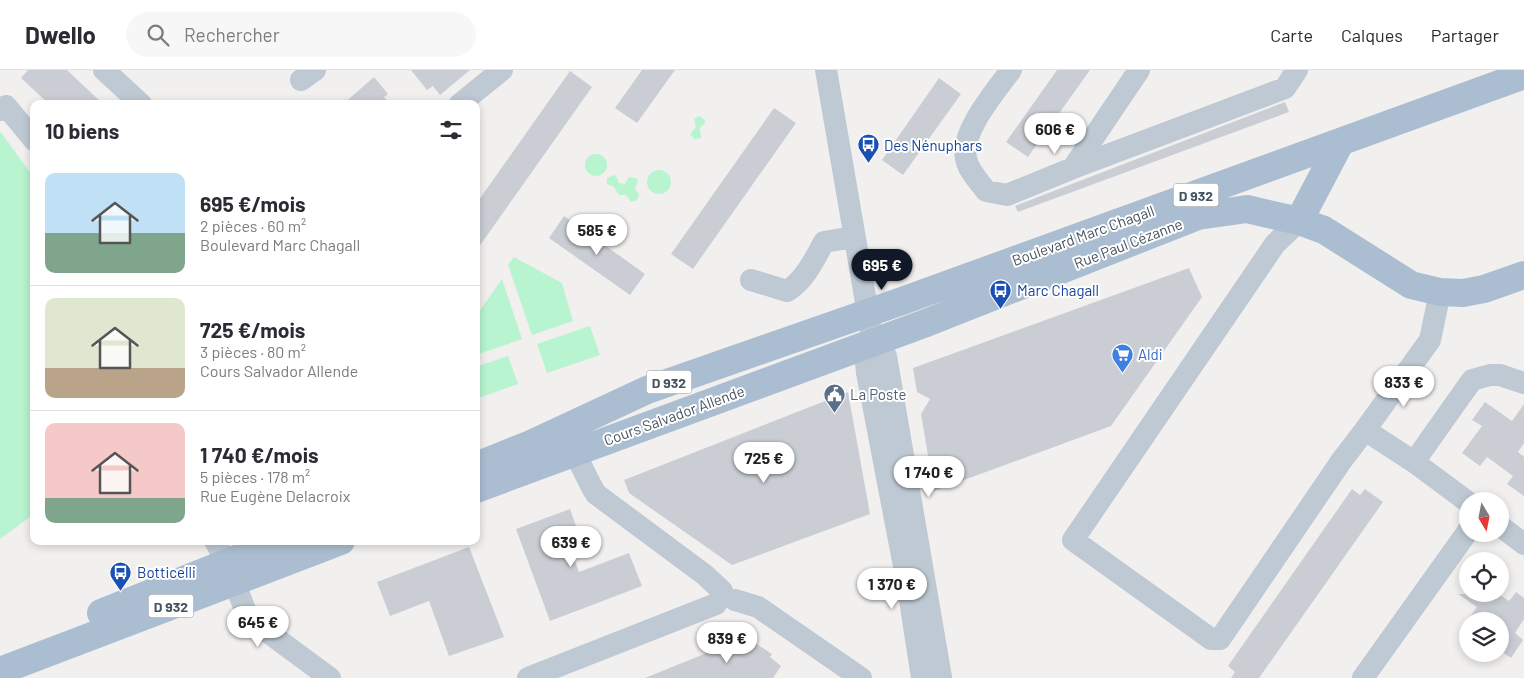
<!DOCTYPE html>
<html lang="fr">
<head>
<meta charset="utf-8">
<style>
	:root { --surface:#fff; --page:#f7f7f7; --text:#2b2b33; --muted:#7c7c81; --line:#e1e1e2; --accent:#111827 }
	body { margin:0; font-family:Barlow,sans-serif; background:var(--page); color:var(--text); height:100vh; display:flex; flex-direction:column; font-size:19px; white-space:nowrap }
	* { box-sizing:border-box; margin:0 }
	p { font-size:16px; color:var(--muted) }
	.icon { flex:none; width:28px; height:28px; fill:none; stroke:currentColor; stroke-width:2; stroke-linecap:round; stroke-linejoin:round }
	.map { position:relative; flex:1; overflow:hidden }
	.drawer { position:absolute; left:30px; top:30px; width:450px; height:445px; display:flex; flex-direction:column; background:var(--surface); border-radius:10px; box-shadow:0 2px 8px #0003 }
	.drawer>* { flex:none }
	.needle { width:32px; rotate:170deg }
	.buttons { position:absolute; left:1459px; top:422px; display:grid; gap:10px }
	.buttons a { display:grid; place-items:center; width:50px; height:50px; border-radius:50%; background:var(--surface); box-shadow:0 2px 8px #0003; font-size:25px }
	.price { position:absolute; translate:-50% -42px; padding:0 11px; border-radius:18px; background:#fff; color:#222; font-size:16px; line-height:32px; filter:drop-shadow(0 1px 2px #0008) }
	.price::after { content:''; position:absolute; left:50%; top:30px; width:15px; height:11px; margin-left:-8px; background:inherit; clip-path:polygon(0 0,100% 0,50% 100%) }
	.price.current { background:var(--accent); color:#fff }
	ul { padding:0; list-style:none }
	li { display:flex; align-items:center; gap:15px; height:125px; padding:0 15px }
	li+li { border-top:1px solid var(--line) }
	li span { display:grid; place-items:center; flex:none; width:140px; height:100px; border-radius:10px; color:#555 }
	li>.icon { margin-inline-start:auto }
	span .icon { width:60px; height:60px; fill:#fffc; stroke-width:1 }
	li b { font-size:21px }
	h2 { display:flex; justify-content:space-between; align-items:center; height:60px; padding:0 15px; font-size:21px }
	header { display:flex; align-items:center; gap:30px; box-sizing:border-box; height:70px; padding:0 25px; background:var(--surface); border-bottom:1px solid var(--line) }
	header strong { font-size:24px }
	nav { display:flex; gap:28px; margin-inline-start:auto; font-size:18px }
	.search { width:350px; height:45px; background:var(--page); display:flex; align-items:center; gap:12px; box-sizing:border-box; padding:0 18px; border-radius:28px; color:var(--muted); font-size:19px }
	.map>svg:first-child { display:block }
</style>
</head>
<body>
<header>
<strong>Dwello</strong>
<div class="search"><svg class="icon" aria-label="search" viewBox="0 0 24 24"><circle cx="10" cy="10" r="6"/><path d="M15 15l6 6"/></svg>Rechercher</div>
<nav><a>Carte</a><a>Calques</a><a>Partager</a></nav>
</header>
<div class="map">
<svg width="1524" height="608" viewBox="0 0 1524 608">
	<rect width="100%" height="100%" fill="#f2efef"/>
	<path fill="#b8f4cf" d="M 699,46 L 705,50 L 705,53 L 700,58 L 701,68 L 694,69 L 690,64 L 696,57 L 694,49 Z
		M 0,61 L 34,108 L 34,444 L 0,469 Z
		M585 95a11 11 0 1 1 22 0a11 11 0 1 1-22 0Z
		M647 112a12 12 0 1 1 24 0a12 12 0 1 1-24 0Z
		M 613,105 L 616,106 L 619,113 L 625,114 L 629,107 L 636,108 L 638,110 L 635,119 L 639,124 L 637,130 L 631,132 L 626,125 L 619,125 L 614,117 L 607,114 L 607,108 Z
		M 514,187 L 562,213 L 573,251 L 532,265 L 508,195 Z
		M 502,209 L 522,269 L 476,285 L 476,246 Z
		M 590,256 L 600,285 L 547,303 L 537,274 Z
		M 508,286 L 518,314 L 476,329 L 476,297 Z"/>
	<path fill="#caced4" d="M 28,0 L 67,0 L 103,34 L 49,34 L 21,8 Z
		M 411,0 L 470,0 L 440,25 L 433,16 L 427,20 Z
		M 642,0 L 675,0 L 637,53 L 615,38 Z
		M 1057,0 L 1090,0 L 1028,87 L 1006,72 Z
		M 570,1 L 592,17 L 476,181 L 476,134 Z
		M 374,7 L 388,24 L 384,27 L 390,34 L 343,34 Z
		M 939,8 L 961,24 L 903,105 L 882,90 Z
		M 1285,32 L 1289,42 L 1018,142 L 1015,136 Z
		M 774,38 L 796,53 L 693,199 L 671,184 Z
		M 564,146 L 645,204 L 630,225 L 549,168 Z
		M 1189,198 L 1202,227 L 1111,356 L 934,421 L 921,344 L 930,329 L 917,322 L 913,298 Z
		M 848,322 L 870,444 L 732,495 L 629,423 L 624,410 Z
		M 1485,332 L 1512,351 L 1524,334 L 1524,373 L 1518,382 L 1524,387 L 1524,426 L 1507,414 L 1513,406 L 1487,387 L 1480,396 L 1462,383 L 1482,356 L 1472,350 Z
		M 1352,419 L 1360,425 L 1365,419 L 1383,432 L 1259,608 L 1231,608 L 1235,602 L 1228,596 Z
		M 570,439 L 581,470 L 568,474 L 579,502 L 629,483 L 642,516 L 550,551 L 516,459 Z
		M 469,477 L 504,567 L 449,586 L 429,531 L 390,546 L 377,512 Z
		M 1516,522 L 1524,528 L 1524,549 L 1515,563 L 1523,570 L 1511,588 L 1502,582 L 1500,585 L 1500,551 L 1467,551 L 1477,537 L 1458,524 L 1499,524 L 1509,531 Z
		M 749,569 L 772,584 L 770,587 L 781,596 L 773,608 L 645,608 L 709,582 Z"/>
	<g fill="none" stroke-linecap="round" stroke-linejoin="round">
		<path stroke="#bec9d3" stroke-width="22" d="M 104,0 L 141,34
			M 826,0 L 873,273 L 866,293 L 867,303 L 908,517 L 922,608
			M 1011,0 C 996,21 960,62 966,88 C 968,101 979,111 986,121 L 1007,125 L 1073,98 L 1139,0
			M 301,10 L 315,0
			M 460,34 L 502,0
			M 0,40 L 6,36 L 34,70
			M 1073,98 L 1285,18 L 1297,0
			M 1299,151 L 1275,174 L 1073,470 L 1211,569 L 1220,569 L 1342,390 L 1365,360
			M 751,210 L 787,221 C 805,210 814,190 824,172 L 853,167
			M 1440,222 L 1430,270 L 1365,360 L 1414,392 L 1468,432
			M 873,273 L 886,286 L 941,607
			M 573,382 C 583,396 587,410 596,424 L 705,505 L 722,521
			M 1414,392 L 1472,310 L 1490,305 L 1500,305 L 1524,313
			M 1500,456 L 1524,474
			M 215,471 L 227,492 L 245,540 L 254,552 L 330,608
			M 735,530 L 758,537 L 861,608
			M 528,608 L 716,534
			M 1363,608 L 1468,461"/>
		<path stroke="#abbed1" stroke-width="28" d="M 1299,151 L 1340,73
			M 476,396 L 531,374 L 647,320 L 902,231 L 1524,5
			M 476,419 L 926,253 L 1198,146 L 1247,139 L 1299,151 L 1324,160 L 1411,215 L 1440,222 L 1463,223 L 1484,219 L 1524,205
			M 101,543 L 281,471
			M 0,601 L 341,471"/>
	</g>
	<defs>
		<symbol id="bus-pin" viewBox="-11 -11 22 30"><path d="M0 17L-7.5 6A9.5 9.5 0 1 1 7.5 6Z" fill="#1a4fb4" stroke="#fff"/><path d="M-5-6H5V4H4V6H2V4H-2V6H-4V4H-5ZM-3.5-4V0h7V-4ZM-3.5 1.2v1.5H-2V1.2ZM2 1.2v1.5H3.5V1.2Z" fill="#fff"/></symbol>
		<symbol id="supermarket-pin" viewBox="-11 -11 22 30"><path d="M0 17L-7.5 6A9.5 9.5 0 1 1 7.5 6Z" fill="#3f7fe0" stroke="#fff"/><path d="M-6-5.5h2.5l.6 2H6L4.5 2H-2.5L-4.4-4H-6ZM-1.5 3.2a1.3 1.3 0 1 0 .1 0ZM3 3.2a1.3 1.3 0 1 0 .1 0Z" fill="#fff"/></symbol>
		<symbol id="civic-pin" viewBox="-11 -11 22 30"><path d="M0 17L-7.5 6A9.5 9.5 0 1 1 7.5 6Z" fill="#5c6f8a" stroke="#fff"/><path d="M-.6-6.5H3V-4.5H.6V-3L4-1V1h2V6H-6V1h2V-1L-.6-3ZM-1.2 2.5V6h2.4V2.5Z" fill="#fff"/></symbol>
	</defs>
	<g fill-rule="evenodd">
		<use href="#bus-pin" x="856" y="62" width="25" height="34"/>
		<use href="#bus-pin" x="988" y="208" width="25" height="34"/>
		<use href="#supermarket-pin" x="1110" y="272" width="25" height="34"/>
		<use href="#civic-pin" x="822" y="312" width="25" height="34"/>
		<use href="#bus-pin" x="108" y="490" width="25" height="34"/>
	</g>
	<g text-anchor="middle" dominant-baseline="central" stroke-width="4" stroke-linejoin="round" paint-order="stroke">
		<g fill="#fff" stroke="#7d868f" stroke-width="1">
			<rect x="1173.5" y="113.5" width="45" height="23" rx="4"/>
			<rect x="646.5" y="300.5" width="45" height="23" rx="4"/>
			<rect x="148.5" y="524.5" width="45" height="23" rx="4"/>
		</g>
		<g font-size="14" font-weight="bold" fill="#45525f">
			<text x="1196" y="125">D 932</text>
			<text x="669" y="312">D 932</text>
			<text x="171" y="536">D 932</text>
		</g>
		<g font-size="15" fill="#164399" stroke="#fff" text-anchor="start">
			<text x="884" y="75">Des Nénuphars</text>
			<text x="1017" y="220">Marc Chagall</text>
			<text x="137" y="502">Botticelli</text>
		</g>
		<g font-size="15" fill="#45525f" stroke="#fff">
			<text transform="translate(1083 165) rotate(-20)">Boulevard Marc Chagall</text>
			<text transform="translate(1128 173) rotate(-21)">Rue Paul Cézanne</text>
			<text transform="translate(674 345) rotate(-20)">Cours Salvador Allende</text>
		</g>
		<g font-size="15" fill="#366cbe" stroke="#fff" text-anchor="start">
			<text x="1138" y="284">Aldi</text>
		</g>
		<g font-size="15" fill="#4e5e75" stroke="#fff" text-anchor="start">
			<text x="850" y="324">La Poste</text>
		</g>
	</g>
</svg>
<div class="buttons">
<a><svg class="needle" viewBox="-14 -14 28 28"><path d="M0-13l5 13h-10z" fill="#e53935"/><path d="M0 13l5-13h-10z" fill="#7c7c81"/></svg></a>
<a><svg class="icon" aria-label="locate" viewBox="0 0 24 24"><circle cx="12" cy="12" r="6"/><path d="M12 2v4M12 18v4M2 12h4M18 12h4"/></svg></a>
<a><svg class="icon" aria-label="layers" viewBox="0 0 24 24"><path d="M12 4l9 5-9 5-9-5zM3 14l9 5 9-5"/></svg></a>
</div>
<b class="price" style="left:1055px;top:85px">606 €</b>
<b class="price" style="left:597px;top:186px">585 €</b>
<b class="price current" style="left:882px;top:221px">695 €</b>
<b class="price" style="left:1404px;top:338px">833 €</b>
<b class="price" style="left:764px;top:414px">725 €</b>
<b class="price" style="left:929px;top:428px">1 740 €</b>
<b class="price" style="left:571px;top:498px">639 €</b>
<b class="price" style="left:892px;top:540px">1 370 €</b>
<b class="price" style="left:258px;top:578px">645 €</b>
<b class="price" style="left:727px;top:594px">839 €</b>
<section class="drawer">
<h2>10 biens<svg class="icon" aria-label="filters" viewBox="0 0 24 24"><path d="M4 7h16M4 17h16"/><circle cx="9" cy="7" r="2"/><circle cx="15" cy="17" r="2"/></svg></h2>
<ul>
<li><span style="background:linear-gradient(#bfe0f5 60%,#7fa58c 0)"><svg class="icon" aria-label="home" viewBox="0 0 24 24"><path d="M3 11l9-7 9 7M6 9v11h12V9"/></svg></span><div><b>695 €/mois</b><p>2 pièces · 60 m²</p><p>Boulevard Marc Chagall</p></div></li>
<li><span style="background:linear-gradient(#dfe7d0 70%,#b9a48a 0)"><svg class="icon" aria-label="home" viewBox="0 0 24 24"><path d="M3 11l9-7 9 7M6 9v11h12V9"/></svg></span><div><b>725 €/mois</b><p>3 pièces · 80 m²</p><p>Cours Salvador Allende</p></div></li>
<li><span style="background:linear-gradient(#f6c9c9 75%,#7fa58c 0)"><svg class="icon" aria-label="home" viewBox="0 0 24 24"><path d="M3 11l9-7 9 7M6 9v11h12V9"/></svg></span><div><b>1 740 €/mois</b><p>5 pièces · 178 m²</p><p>Rue Eugène Delacroix</p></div></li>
</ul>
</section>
</div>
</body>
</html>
